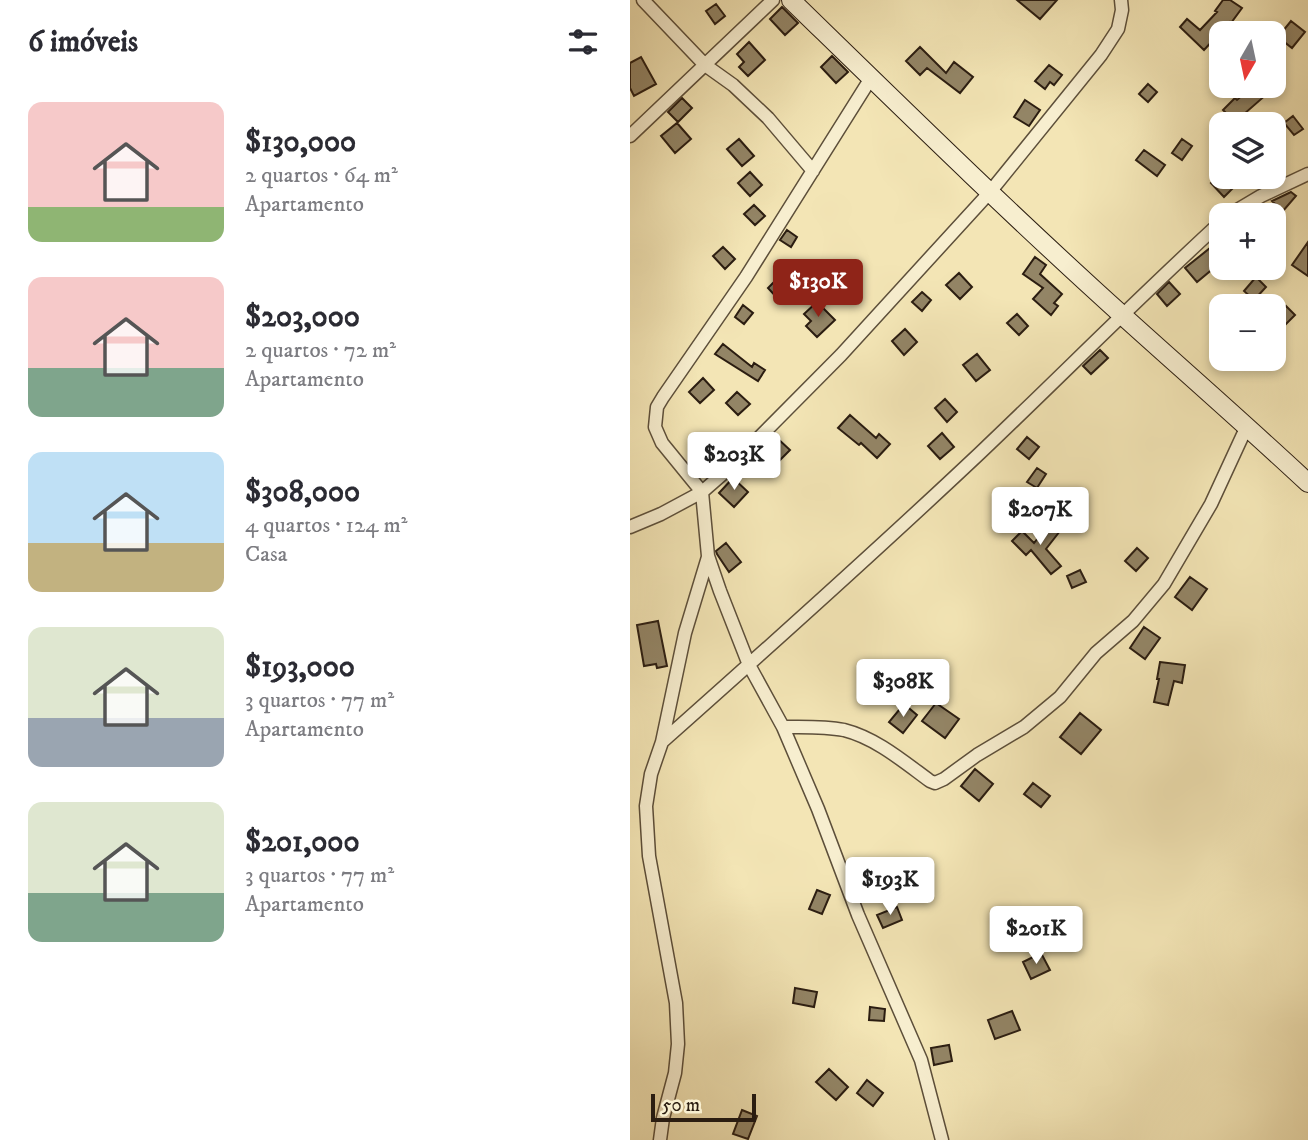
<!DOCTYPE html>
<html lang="pt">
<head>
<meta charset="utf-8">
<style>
	:root { --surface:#fff; --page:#f7f7f7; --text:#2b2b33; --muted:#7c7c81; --accent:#8f2418 }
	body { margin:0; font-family:"IM FELL DW Pica",serif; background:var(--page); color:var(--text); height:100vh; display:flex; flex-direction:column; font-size:26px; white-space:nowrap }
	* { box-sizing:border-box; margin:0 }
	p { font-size:23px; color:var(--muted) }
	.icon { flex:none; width:38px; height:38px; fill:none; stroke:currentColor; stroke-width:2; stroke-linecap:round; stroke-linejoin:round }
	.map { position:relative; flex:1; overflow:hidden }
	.details { display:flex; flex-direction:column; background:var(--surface); width:630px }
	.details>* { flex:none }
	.needle { width:46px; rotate:189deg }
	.buttons { position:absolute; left:579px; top:21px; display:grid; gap:14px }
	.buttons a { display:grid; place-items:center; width:77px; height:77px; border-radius:14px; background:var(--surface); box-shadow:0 4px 10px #0003; font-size:35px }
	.scale { position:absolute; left:21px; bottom:18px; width:105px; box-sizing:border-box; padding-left:7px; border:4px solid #2b1d11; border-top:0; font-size:19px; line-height:24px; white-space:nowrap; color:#2b1d11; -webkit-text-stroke:5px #f7eecf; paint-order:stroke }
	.price { position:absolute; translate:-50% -60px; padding:0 16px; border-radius:7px; background:#fff; color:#222; font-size:23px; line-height:46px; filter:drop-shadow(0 2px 4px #0008) }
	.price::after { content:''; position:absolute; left:50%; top:42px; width:21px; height:16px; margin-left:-10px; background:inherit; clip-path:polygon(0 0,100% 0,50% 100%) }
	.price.current { background:var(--accent); color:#fff }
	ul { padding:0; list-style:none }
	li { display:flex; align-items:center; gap:21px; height:175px; padding:0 28px }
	li span { display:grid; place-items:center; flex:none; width:196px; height:140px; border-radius:14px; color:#555 }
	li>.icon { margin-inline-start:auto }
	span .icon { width:84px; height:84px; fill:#fffc; stroke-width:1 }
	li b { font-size:30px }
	h2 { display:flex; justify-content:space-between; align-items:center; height:84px; padding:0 28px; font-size:30px }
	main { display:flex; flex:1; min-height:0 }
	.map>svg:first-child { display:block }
</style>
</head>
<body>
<main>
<section class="details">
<h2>6 imóveis<svg class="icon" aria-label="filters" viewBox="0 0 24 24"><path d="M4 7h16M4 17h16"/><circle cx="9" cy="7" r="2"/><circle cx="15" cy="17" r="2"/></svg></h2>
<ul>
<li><span style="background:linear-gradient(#f6c9c9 75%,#8fb573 0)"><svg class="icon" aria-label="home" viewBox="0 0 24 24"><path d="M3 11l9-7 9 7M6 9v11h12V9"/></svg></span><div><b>$130,000</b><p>2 quartos · 64 m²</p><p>Apartamento</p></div></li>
<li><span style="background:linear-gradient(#f6c9c9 65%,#7fa58c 0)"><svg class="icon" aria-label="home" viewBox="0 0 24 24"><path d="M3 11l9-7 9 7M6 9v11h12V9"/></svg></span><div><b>$203,000</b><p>2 quartos · 72 m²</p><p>Apartamento</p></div></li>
<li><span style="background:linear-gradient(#bfe0f5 65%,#c2b280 0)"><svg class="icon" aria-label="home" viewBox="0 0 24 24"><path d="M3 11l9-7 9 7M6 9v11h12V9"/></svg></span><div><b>$308,000</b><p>4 quartos · 124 m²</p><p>Casa</p></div></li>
<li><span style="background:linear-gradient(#dfe7d0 65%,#9aa5b1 0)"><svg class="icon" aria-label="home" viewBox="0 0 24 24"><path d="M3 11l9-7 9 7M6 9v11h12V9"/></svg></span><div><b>$193,000</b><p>3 quartos · 77 m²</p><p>Apartamento</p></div></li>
<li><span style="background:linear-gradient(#dfe7d0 65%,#7fa58c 0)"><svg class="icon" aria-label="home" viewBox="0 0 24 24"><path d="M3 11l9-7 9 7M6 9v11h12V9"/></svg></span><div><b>$201,000</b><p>3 quartos · 77 m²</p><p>Apartamento</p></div></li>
</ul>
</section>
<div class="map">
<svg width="678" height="1140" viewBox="0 0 678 1140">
	<rect width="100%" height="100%" fill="#f3e5b5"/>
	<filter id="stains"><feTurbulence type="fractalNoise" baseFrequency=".00286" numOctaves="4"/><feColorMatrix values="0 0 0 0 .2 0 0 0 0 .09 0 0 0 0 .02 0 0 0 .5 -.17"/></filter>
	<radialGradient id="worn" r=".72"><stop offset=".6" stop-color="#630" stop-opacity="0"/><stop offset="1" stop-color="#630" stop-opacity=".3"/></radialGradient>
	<path fill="#938566" stroke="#2b1d11" stroke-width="2" d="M 387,0 L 427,0 L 410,19 Z
		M 593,0 L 600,0 L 612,8 L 601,23 L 600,22 L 574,50 L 550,27 L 557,19 L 570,30 L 587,12 L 585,11 Z
		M 86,4 L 95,16 L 85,24 L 76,11 Z
		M 152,7 L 168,23 L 155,35 L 140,19 Z
		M 661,21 L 675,32 L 662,48 L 648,37 Z
		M 119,42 L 135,60 L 118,76 L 109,67 L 114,62 L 107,54 Z
		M 290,47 L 316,73 L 324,62 L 343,77 L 330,93 L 297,68 L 290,75 L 276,61 Z
		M 202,56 L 218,72 L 206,83 L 191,67 Z
		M 11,57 L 26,84 L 4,96 L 0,88 L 0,63 Z
		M 419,65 L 432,75 L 424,85 L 420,82 L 415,89 L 405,81 Z
		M 518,84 L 527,92 L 518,102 L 509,94 Z
		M 623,86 L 646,86 L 605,122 L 593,110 L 605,98 L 607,100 Z
		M 52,98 L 62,108 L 48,122 L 38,112 Z
		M 395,100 L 410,110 L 399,126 L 384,117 Z
		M 663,116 L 673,129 L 664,135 L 654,123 Z
		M 47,123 L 61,139 L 45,153 L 31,136 Z
		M 109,139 L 124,156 L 112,166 L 97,149 Z
		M 552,139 L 562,146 L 552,160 L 542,153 Z
		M 514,150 L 535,165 L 527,176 L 506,160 Z
		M 120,172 L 132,185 L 120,196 L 108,183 Z
		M 588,177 L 598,177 L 606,185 L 594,197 L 581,183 Z
		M 661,192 L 666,196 L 653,211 L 642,201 Z
		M 124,205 L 135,216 L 125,225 L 114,214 Z
		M 157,230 L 167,237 L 161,247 L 150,240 Z
		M 678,242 L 678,276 L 662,265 Z
		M 93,247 L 105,259 L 95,269 L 83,256 Z
		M 580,248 L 591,262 L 567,282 L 555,268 Z
		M 405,257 L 416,265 L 410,274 L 432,294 L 424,303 L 428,306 L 421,315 L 403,299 L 413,288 L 393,274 Z
		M 329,273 L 342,287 L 330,299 L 316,285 Z
		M 626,277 L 636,287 L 624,300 L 614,291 Z
		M 147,279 L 161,293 L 151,302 L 138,288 Z
		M 539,282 L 550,294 L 537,306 L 527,294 Z
		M 292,292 L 301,300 L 292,311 L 282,302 Z
		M 187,302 L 205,320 L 187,337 L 176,326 L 181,321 L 174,314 Z
		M 113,305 L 123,313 L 114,324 L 105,317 Z
		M 656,306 L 665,315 L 649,331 L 644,325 L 644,318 Z
		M 387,314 L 398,326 L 389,335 L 377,323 Z
		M 275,329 L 287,342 L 274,355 L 262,341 Z
		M 93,344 L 122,367 L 124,363 L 135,370 L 128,381 L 85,354 Z
		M 470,350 L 478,358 L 461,374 L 453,366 Z
		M 347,354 L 360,370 L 346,381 L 333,365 Z
		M 73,378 L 84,390 L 70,403 L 59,392 Z
		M 107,392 L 120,404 L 108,415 L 96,403 Z
		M 315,399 L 327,412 L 317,422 L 305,408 Z
		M 220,415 L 246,438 L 249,434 L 260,444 L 247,458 L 231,443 L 229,445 L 208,428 Z
		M 312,433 L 324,447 L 310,459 L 298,446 Z
		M 397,437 L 409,447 L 399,459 L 387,449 Z
		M 147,438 L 160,450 L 147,463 L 134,451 Z
		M 407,468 L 416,474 L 407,488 L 397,482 Z
		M 103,478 L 118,492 L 104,507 L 89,493 Z
		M 420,523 L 430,531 L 416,549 L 431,566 L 421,574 L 401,550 L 396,555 L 382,541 L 392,531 L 404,543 Z
		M 96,543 L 111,562 L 99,572 L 87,554 L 86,551 Z
		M 507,548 L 518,558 L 506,571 L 495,561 Z
		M 450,570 L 456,582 L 442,588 L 437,576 Z
		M 560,577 L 577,589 L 562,610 L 545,597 Z
		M 28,621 L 37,666 L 27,668 L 26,664 L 14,666 L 7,625 Z
		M 514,627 L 530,638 L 515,659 L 500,648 Z
		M 530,662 L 555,665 L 552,683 L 544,681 L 538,705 L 524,702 L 529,679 L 527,679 Z
		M 306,703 L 329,719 L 315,738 L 292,721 Z
		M 274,704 L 287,715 L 273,733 L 259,722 Z
		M 450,713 L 471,730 L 451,754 L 430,737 Z
		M 345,769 L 363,784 L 349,801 L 331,786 Z
		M 403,783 L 420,796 L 411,807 L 394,794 Z
		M 187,890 L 200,895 L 192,914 L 179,909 Z
		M 267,907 L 272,920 L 253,928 L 247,915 Z
		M 411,953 L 420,970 L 401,979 L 393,962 Z
		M 165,988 L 187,992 L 184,1007 L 163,1003 Z
		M 240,1007 L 255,1009 L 254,1021 L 239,1020 Z
		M 382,1011 L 390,1030 L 365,1039 L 358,1020 Z
		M 319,1045 L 322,1061 L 304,1065 L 301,1048 Z
		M 199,1069 L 218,1087 L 206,1100 L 186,1082 Z
		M 237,1080 L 253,1093 L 243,1106 L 227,1093 Z
		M 112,1110 L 127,1116 L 118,1139 L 103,1134 Z"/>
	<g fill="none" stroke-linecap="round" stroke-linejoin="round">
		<defs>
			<path id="street" d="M 13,0 L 75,65 L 103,85 L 138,118 L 183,171
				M 241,78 L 116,277 L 33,397 L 27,407 L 25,427 L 32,443 L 72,492 L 78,556 L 90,591 L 119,665 L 153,727 L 188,809 L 228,915 L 291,1060 L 312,1140
				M 0,136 L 143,0
				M 599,215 L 631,196 L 678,174
				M 0,527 L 31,514 L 72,492 L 96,471 L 211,355 L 360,192 L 471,55 L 488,29 L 492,10 L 491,0
				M 153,727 C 173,727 194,726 214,730 C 246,738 274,762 300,781 L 305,783 L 314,779 L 347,755 L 394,727 L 430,697 L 466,653 L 503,621 L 534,584 L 581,504 L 617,426
				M 32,742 C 139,647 246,551 350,453 C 431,376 509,297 592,221
				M 30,1140 L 33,1118 L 45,1073 L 48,1044 L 46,1003 L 19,856 L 16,806 L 21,774 L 32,742 L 55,633 L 78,557"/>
			<path id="secondary" d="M 161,0 C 270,106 379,213 492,315 C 554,371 617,426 678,483"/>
		</defs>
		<use href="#street" stroke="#5d4f3a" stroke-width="15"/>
		<use href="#secondary" stroke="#2b1d11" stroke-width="20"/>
		<use href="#street" stroke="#f7eecf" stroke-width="12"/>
		<use href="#secondary" stroke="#f7eecf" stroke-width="18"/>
	</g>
	<rect width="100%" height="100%" filter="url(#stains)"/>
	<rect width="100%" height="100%" fill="url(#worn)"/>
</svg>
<div class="buttons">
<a><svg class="needle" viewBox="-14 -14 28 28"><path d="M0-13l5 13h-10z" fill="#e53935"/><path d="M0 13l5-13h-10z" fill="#7c7c81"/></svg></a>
<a><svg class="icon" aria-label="layers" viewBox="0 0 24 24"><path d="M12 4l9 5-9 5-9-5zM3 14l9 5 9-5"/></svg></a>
<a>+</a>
<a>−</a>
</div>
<div class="scale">50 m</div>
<b class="price current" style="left:188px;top:319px">$130K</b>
<b class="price" style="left:104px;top:492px">$203K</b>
<b class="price" style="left:410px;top:547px">$207K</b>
<b class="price" style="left:273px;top:719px">$308K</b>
<b class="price" style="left:260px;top:917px">$193K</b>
<b class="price" style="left:406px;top:966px">$201K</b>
</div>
</main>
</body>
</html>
